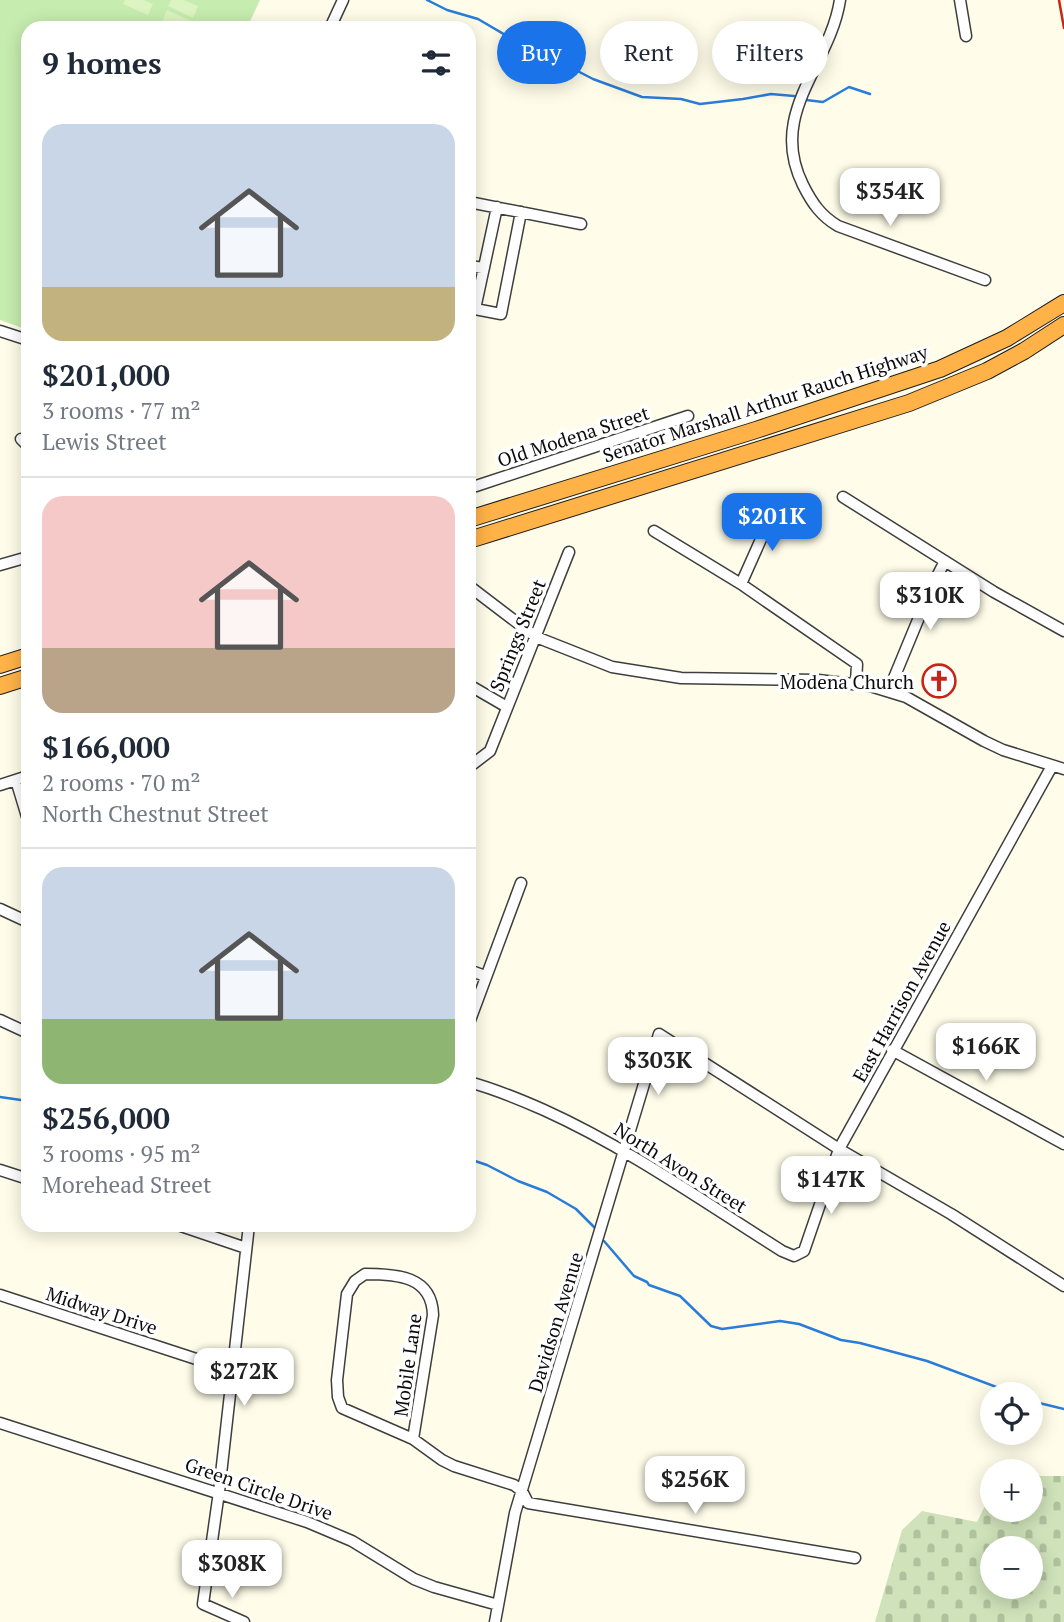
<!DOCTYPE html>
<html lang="en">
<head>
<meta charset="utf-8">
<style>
	:root { --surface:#fff; --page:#f6f6f7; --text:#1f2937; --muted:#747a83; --line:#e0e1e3; --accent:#1a73e8 }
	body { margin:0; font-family:"PT Serif",serif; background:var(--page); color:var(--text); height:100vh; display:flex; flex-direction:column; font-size:26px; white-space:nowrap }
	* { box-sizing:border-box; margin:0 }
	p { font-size:23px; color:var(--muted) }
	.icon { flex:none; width:38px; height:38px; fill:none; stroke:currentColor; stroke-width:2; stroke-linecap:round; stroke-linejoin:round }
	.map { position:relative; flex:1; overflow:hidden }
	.side { position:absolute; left:21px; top:21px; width:455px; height:1211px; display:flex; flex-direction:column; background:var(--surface); border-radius:21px; box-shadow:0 4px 18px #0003 }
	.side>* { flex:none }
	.top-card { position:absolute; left:497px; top:21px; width:462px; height:63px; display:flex; gap:14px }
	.buttons { position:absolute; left:980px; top:1382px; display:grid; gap:14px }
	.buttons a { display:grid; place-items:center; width:63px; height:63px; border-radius:50%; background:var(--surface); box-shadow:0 4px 18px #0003; font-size:35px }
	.price { position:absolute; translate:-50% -60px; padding:0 16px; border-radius:14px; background:#fff; color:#222; font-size:23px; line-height:46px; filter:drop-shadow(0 2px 4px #0008) }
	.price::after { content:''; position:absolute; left:50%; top:42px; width:21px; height:16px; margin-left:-10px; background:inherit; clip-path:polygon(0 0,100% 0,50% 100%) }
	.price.selected { background:var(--accent); color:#fff }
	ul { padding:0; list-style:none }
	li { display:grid; align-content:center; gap:14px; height:371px; padding:0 21px }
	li+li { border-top:2px solid var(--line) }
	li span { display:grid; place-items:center; height:217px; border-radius:21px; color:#555 }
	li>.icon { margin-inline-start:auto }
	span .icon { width:126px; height:126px; fill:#fffc; stroke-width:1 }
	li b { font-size:30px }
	h2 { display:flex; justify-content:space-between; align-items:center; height:84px; padding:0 21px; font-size:30px }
	.pill { padding:0 24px; border-radius:32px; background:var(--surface); box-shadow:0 4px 18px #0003; font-size:24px; line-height:63px }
	.pill.selected { background:var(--accent); color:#fff }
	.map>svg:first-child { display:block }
</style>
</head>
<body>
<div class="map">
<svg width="1064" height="1622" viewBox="0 0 1064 1622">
	<defs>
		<pattern id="cemetery-stones" width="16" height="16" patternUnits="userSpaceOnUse" patternTransform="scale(1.75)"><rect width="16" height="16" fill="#cfe2b9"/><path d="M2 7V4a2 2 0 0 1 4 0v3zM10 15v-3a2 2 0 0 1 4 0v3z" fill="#b0c19e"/></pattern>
	</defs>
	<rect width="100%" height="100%" fill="#fffde9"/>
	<path fill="#c7ecaf" d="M 0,0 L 260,0 L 247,28 L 28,28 L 28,330 L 0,320 Z"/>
	<path fill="url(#cemetery-stones)" fill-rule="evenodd" d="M 1031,1476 L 1064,1476 L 1064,1622 L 875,1622 L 902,1530 L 922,1511 L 977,1522 L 992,1492 L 992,1510 L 1031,1510 ZM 992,1549 L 1031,1549 L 1031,1587 L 992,1587 Z"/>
	<path fill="#dcf3c2" d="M 125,0 L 144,0 L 153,4 L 148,15 L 123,4 Z
		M 171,0 L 184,0 L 198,6 L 193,18 L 168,6 Z
		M 167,10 L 191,21 L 188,28 L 176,28 L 162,21 Z"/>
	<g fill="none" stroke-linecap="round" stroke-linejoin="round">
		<path stroke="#297cd9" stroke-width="2.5" d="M 427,0 L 447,10 L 478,19 L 524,46 L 562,59 L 564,64 L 593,79 L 642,97 L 681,99 L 700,104 L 743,99 L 771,94 L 794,96
			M 806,100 L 823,102 L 849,87 L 870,94
			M 0,1097 L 28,1101
			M 469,1159 L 487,1165 L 518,1181 L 547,1192 L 576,1209 L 596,1229
			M 604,1241 L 634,1276 L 647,1282 L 649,1285 L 680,1296 L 711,1326 L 722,1329 L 780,1321 L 799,1324 L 841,1340 L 860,1343 L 927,1361 L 1018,1395
			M 1031,1401 L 1064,1409"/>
		<defs>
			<path id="minor" d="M 840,0 C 830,66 767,113 803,185 C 812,203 821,216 838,226 L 985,280
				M 960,0 L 966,36
				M 330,28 L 343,0
				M 469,202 L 581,224
				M 497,207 L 475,309 L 501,314 L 521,212
				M 469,266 L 484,268
				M 0,331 L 28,340
				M 21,439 L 28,446
				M 469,487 L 476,486 L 688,416
				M 843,497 L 994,592 L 1064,631
				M 654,531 L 741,584 L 857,664 L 856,683
				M 0,565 L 28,557
				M 741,584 L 774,510
				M 469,586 L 536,637 L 612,667 L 681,678 L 818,680 L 870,686 L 906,697 L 984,741 L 1003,750 L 1064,769
				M 469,685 L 507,707
				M 889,690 L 932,586 L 945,561
				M 473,764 L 490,751 L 569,552
				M 16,780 L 28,820
				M 0,785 L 28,776
				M 0,909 L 28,922
				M 469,970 L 485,976
				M 0,1020 L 28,1033
				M 469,1023 L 521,883
				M 892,1050 L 1064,1144
				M 469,1082 C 495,1089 519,1099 544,1110 C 628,1148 704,1202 782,1251 L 794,1256 L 804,1251 L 839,1149 L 1052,766
				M 0,1170 L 28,1179
				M 178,1225 L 246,1248
				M 365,1274 C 397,1274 432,1276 433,1315 L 413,1439 L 342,1408 L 338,1397 L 337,1380 L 347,1294 L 355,1281 Z
				M 0,1295 L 233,1371
				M 0,1423 L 307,1522 L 352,1541 L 414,1579 L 434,1587 L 498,1605
				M 413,1439 L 442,1460 L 454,1466 L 514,1485 L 522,1491 L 528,1503 L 855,1558
				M 244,1622 L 203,1604 L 219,1492 L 249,1225
				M 495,1622 L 515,1513 L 659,1034 L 839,1149 L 951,1214 L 1064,1286"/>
			<path id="highway" d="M 469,519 L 756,430 L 940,369 L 1007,338 L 1064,303
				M 469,540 L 909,403 L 987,371 L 1024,351 L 1064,325
				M 0,665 L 28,656
				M 0,686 L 28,677"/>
		</defs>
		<use href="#minor" stroke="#3e3e3e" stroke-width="13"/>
		<use href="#highway" stroke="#1c1c1c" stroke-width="18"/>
		<use href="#minor" stroke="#fff" stroke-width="10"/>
		<use href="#highway" stroke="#ffb247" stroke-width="16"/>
		<path stroke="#c62618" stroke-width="2.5" d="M 1059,0 L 1064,28"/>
	</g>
	<defs>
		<symbol id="church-ring" viewBox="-11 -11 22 22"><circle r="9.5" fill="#fff" stroke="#c62618" stroke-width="1.5"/><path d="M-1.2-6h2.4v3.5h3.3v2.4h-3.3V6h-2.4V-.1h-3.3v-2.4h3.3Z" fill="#c62618"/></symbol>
	</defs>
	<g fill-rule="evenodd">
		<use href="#church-ring" x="920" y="662" width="38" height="38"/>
	</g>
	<g text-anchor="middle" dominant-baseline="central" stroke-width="7" stroke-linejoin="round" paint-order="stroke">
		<g font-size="19" fill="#0b0b0b" stroke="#fff">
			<text transform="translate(765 403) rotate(-18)">Senator Marshall Arthur Rauch Highway</text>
			<text transform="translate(573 436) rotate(-18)">Old Modena Street</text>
			<text transform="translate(517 635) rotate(-68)">Springs Street</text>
			<text transform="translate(901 1001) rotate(-61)">East Harrison Avenue</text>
			<text transform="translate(681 1167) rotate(32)">North Avon Street</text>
			<text transform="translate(102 1310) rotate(18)">Midway Drive</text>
			<text transform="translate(555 1322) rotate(-73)">Davidson Avenue</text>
			<text transform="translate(407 1365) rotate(-82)">Mobile Lane</text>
			<text transform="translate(259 1488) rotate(19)">Green Circle Drive</text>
		</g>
		<g font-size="19" fill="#0b0b0b" stroke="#fff" text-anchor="end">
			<text x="914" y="681">Modena Church</text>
		</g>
	</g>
</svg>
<div class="buttons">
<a><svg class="icon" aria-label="locate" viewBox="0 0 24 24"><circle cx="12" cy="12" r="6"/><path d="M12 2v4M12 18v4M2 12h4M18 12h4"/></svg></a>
<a>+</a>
<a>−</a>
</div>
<b class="price" style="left:890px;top:228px">$354K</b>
<b class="price selected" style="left:772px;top:553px">$201K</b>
<b class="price" style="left:930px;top:632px">$310K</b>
<b class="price" style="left:986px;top:1083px">$166K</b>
<b class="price" style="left:658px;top:1097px">$303K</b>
<b class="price" style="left:831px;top:1216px">$147K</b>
<b class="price" style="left:244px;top:1408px">$272K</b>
<b class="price" style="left:695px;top:1516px">$256K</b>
<b class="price" style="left:232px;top:1600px">$308K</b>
<div class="top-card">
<a class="pill selected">Buy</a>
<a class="pill">Rent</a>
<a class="pill">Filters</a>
</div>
<section class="side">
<h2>9 homes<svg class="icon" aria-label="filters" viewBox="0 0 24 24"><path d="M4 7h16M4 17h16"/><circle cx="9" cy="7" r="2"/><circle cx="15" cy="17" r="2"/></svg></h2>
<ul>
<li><span style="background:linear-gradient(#c9d6e8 75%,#c2b280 0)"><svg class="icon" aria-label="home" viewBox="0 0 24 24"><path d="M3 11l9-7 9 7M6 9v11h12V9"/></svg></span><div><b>$201,000</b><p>3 rooms · 77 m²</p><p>Lewis Street</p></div></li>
<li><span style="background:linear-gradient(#f6c9c9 70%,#b9a48a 0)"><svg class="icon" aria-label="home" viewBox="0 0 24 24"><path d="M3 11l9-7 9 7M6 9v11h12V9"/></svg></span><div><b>$166,000</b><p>2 rooms · 70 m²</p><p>North Chestnut Street</p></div></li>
<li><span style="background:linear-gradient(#c9d6e8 70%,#8fb573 0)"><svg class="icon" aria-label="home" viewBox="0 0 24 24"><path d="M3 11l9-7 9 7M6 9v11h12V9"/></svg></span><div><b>$256,000</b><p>3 rooms · 95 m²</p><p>Morehead Street</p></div></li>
</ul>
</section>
</div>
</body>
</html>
